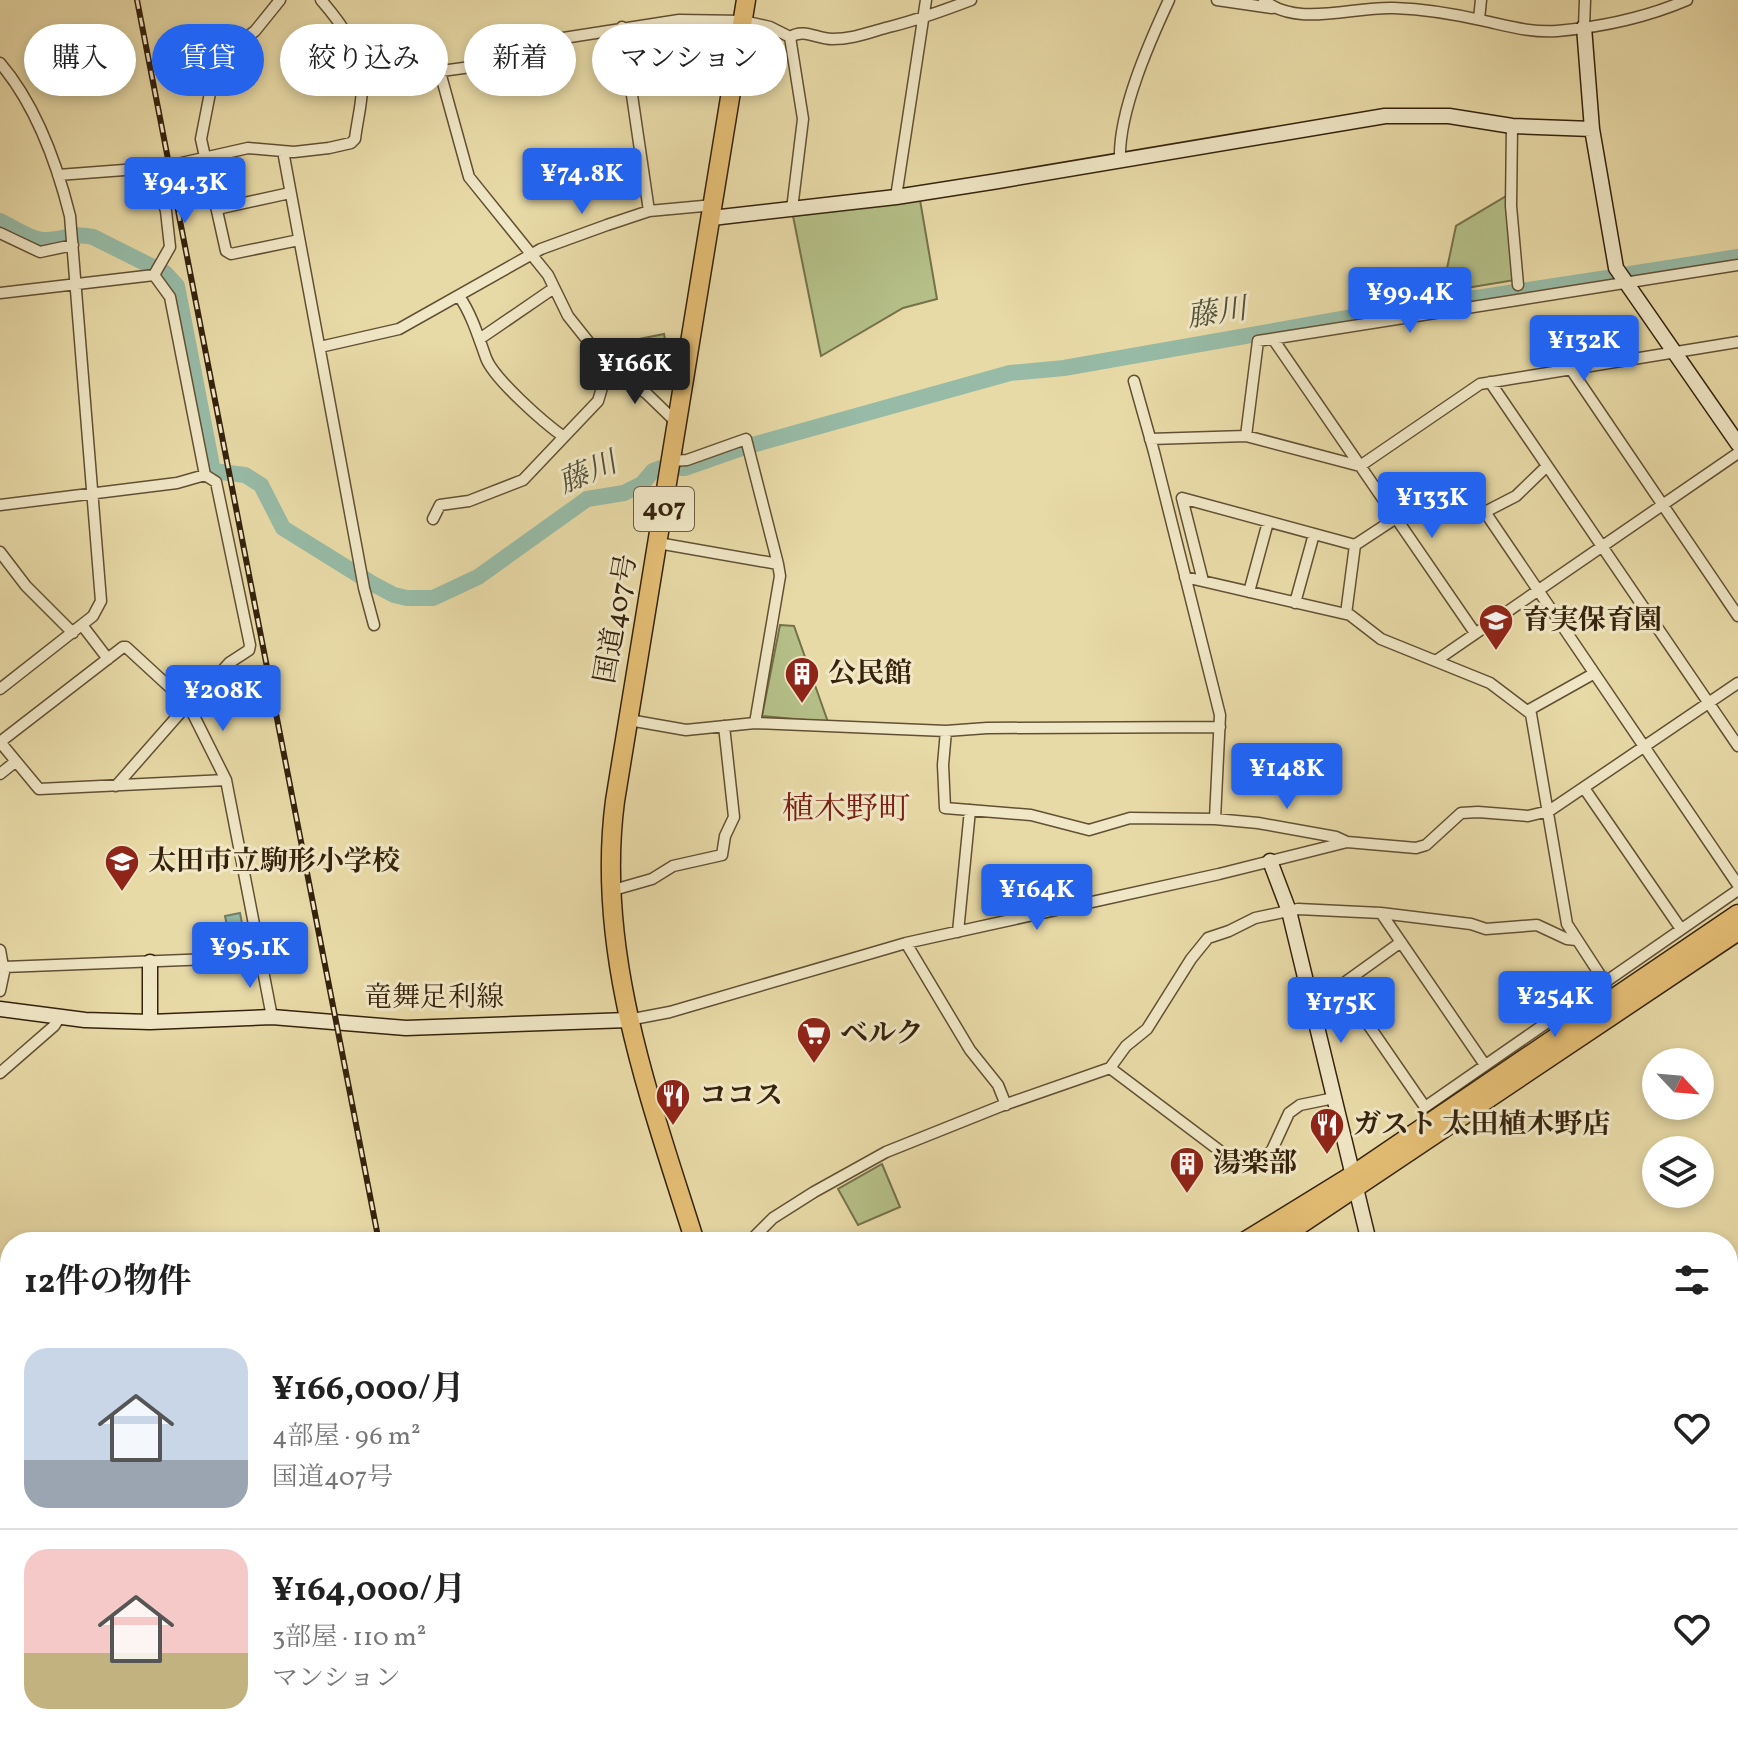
<!DOCTYPE html>
<html lang="ja">
<head>
<meta charset="utf-8">
<style>
	:root { --surface:#fff; --page:#f2f2f2; --text:#222; --muted:#767676; --line:#e0e0e0; --accent:#2563eb }
	body { margin:0; font-family:Vollkorn,"Noto Serif JP",serif; background:var(--page); color:var(--text); height:100vh; display:flex; flex-direction:column; font-size:30px; white-space:nowrap }
	* { box-sizing:border-box; margin:0 }
	p { font-size:26px; color:var(--muted) }
	.icon { flex:none; width:44px; height:44px; fill:none; stroke:currentColor; stroke-width:2; stroke-linecap:round; stroke-linejoin:round }
	.map { position:relative; flex:1; overflow:hidden }
	.drawer { position:absolute; left:0px; top:1232px; width:1738px; height:514px; display:flex; flex-direction:column; background:var(--surface); border-radius:32px 32px 0 0; box-shadow:0 4px 12px #0003 }
	.drawer>* { flex:none }
	.guide { position:absolute; left:24px; top:24px; width:800px; height:72px; display:flex; gap:16px }
	.needle { width:52px; rotate:116deg }
	.fabs { position:absolute; left:1642px; top:1048px; display:grid; gap:16px }
	.fabs a { display:grid; place-items:center; width:72px; height:72px; border-radius:50%; background:var(--surface); box-shadow:0 4px 12px #0003; font-size:40px }
	.price { position:absolute; translate:-50% -68px; padding:0 18px; border-radius:8px; background:var(--accent); color:#fff; font-size:26px; line-height:52px; filter:drop-shadow(0 2px 4px #0008) }
	.price::after { content:''; position:absolute; left:50%; top:48px; width:24px; height:18px; margin-left:-12px; background:inherit; clip-path:polygon(0 0,100% 0,50% 100%) }
	.price.active { background:#222; color:#fff }
	ul { padding:0; list-style:none }
	li { display:flex; align-items:center; gap:24px; height:200px; padding:0 24px }
	li+li { border-top:2px solid var(--line) }
	li span { display:grid; place-items:center; flex:none; width:224px; height:160px; border-radius:24px; color:#555 }
	li>.icon { margin-inline-start:auto }
	span .icon { width:96px; height:96px; fill:#fffc; stroke-width:1 }
	li b { font-size:34px }
	h2 { display:flex; justify-content:space-between; align-items:center; height:96px; padding:0 24px; font-size:34px }
	.pill { padding:0 28px; border-radius:36px; background:var(--surface); box-shadow:0 4px 12px #0003; font-size:28px; line-height:72px }
	.pill.active { background:var(--accent); color:#fff }
	.map>svg:first-child { display:block }
</style>
</head>
<body>
<div class="map">
<svg width="1738" height="1745" viewBox="0 0 1738 1745">
	<rect width="100%" height="100%" fill="#e8daa7"/>
	<filter id="stains"><feTurbulence type="fractalNoise" baseFrequency=".0025" numOctaves="4"/><feColorMatrix values="0 0 0 0 .2 0 0 0 0 .09 0 0 0 0 .02 0 0 0 .5 -.17"/></filter>
	<radialGradient id="worn" r=".72"><stop offset=".6" stop-color="#630" stop-opacity="0"/><stop offset="1" stop-color="#630" stop-opacity=".3"/></radialGradient>
	<path fill="#b5c088" stroke="#75714a" stroke-width="2" d="M 1508,195 L 1515,280 L 1442,292 L 1456,226 Z
		M 920,200 L 937,299 L 903,308 L 821,356 L 793,216 Z
		M 664,334 L 669,359 L 624,368 L 619,343 Z
		M 780,625 L 794,626 L 828,722 L 762,716 Z
		M 882,1164 L 900,1207 L 858,1225 L 838,1189 Z"/>
	<path fill="#97bba7" stroke="#707e69" stroke-width="2" d="M 240,913 L 246,944 L 231,947 L 225,916 Z"/>
	<g fill="none" stroke-linecap="round" stroke-linejoin="round">
		<path stroke="#707e69" stroke-width="3" d="M 772,1736 L 772,1745"/>
		<path stroke="#97bba7" stroke-width="16" d="M 0,221 C 13,227 27,238 42,240 C 60,241 74,232 93,237 L 165,273 L 177,286 L 213,471 L 245,475 L 261,485 L 283,528 L 373,584 L 394,595 L 407,598 L 433,598 L 478,577 L 587,499 L 624,493 L 642,484 L 653,471 L 661,468 L 685,468 L 745,447 L 1010,373 L 1064,368 L 1364,315 L 1607,278
			M 1630,274 L 1738,257"/>
		<defs>
			<path id="street" d="M 280,0 L 255,31 L 233,48 L 210,93 L 201,139 L 226,251 L 231,254 L 299,240
				M 1217,0 L 1272,8
				M 1264,0 C 1296,28 1354,6 1394,8 C 1425,9 1455,14 1485,21 C 1508,26 1532,33 1557,31 C 1602,27 1645,18 1687,0
				M 1479,19 L 1481,0
				M 622,27 L 649,211
				M 1584,27 L 1585,0
				M 790,37 L 803,119 L 792,209
				M 0,63 C 35,104 57,164 70,216 L 101,601 L 93,616 L 0,689
				M 440,72 L 469,177 L 548,275 L 568,316 L 611,370 L 646,393 L 676,422
				M 362,82 L 485,65 L 557,39 L 679,20 L 743,21 L 770,27 L 790,37 C 804,28 817,39 832,39 C 855,39 872,31 893,26 C 920,19 945,10 971,0
				M 1512,126 L 1511,206 L 1518,285
				M 283,151 L 364,588 L 374,625
				M 1120,160 C 1118,113 1149,43 1169,0
				M 177,164 L 248,148 L 294,152 L 329,148 L 351,143 L 355,139 C 357,121 363,100 362,83 C 361,50 341,23 321,0
				M 153,169 L 166,211 L 170,247 L 154,275
				M 58,175 L 164,167
				M 896,197 L 926,0
				M 217,209 L 290,193
				M 0,233 L 40,252 L 73,245
				M 154,275 L 170,297 L 205,475
				M 0,293 L 154,275
				M 459,296 C 472,315 478,336 486,358 C 494,379 544,423 564,437
				M 481,338 L 554,288
				M 1273,339 L 1475,633
				M 320,347 L 399,329 L 541,249 L 607,225 L 649,211 L 714,205
				M 1570,368 L 1738,616
				M 1134,381 L 1154,452 L 1220,715 L 1215,819
				M 1490,382 L 1738,746
				M 1246,436 L 1258,341 L 1738,265
				M 1150,439 L 1246,436 L 1360,466 L 1480,384 L 1738,342
				M 672,461 L 687,460 L 746,439 L 778,564
				M 1547,466 L 1516,496 L 1485,512 L 1738,885
				M 0,505 L 177,483 L 205,475 L 216,482 L 250,645 L 249,650 L 229,663 L 190,706
				M 433,519 L 440,505 L 469,501 L 523,480 L 598,401 L 604,381 L 611,370
				M 658,543 L 778,564 L 780,576 L 755,723
				M 0,552 L 26,586 L 73,633
				M 1185,577 L 1350,615 L 1381,639 L 1490,683 L 1531,714 L 1567,924 L 1606,984
				M 1203,581 L 1182,498 L 1355,545 L 1396,518
				M 1249,592 L 1268,522
				M 1295,603 L 1314,534
				M 1346,614 L 1355,545
				M 82,625 L 108,659
				M 1437,660 L 1738,453
				M 1527,711 L 1593,674
				M 629,720 L 686,730 L 755,723 L 946,731 L 987,728 L 1220,727
				M 946,731 L 943,765 L 945,808 L 1031,815 L 1089,830 L 1130,818 L 1215,819 L 1258,823 L 1336,837 L 1347,842
				M 0,742 L 123,647 L 126,647 L 188,704 L 226,780 L 272,1017
				M 0,742 L 39,789 L 226,780
				M 0,774 L 15,762
				M 116,786 L 188,704
				M 1584,788 L 1681,929
				M 610,891 L 652,879 L 673,866 L 722,855 L 725,836 L 734,817 L 724,726
				M 1381,913 L 1485,1065
				M 958,932 L 970,810
				M 906,943 L 970,1050 L 998,1085 L 1006,1105
				M 0,950 L 4,972 L 0,991
				M 4,967 L 261,957
				M 1341,985 L 1425,1107 L 1738,890
				M 1312,1006 L 1401,942
				M 628,1020 L 670,1012 L 906,943 L 1219,874 L 1347,842 L 1416,848 L 1426,845 L 1461,813 L 1478,812 L 1528,816 L 1549,811 L 1738,683
				M 1110,1068 L 1224,1154 L 1252,1166 L 1272,1150 L 1289,1113 L 1300,1105 L 1334,1098
				M 0,1073 L 54,1026 L 59,1018
				M 749,1242 L 773,1218 L 814,1192 L 886,1152 L 1001,1106 L 1110,1068 L 1126,1046 L 1147,1029 L 1191,959 L 1208,938 L 1229,931 L 1255,918 L 1298,909 L 1381,913 L 1471,924 L 1486,929 L 1537,925 L 1567,939 L 1576,940
				M 0,1507 L 10,1499
				M 267,1736 L 270,1745
				M 656,1736 L 672,1745
				M 1070,1736 L 1078,1745
				M 574,1745 L 584,1740 L 624,1736
				M 710,1745 C 721,1741 731,1739 741,1745
				M 899,1745 L 917,1736
				M 1302,1745 L 1312,1736
				M 1626,1745 L 1638,1736"/>
			<path id="secondary" d="M 1584,27 L 1592,129 L 1616,268 L 1738,444
				M 712,218 L 896,197 L 998,181 L 1385,116 L 1449,116 L 1512,126 L 1592,129
				M 1270,861 L 1289,911 L 1369,1242
				M 150,962 L 150,1022
				M 0,1009 L 85,1020 L 150,1022 L 272,1017 L 406,1028 L 628,1020
				M 1728,1547 L 1738,1540
				M 1675,1736 L 1681,1745"/>
			<path id="primary" d="M 850,1736 L 853,1745"/>
			<path id="highway" d="M 695,1242 C 650,1099 595,953 615,801 L 746,0
				M 1244,1242 L 1353,1175 L 1738,914
				M 1274,1242 L 1738,931
				M 161,1745 L 178,1736
				M 189,1745 L 207,1736"/>
		</defs>
		<use href="#street" stroke="#625034" stroke-width="13"/>
		<use href="#secondary" stroke="#35220d" stroke-width="17"/>
		<use href="#primary" stroke="#35220d" stroke-width="19"/>
		<use href="#highway" stroke="#35220d" stroke-width="21"/>
		<use href="#street" stroke="#f0e7c6" stroke-width="10"/>
		<use href="#secondary" stroke="#f0e7c6" stroke-width="14"/>
		<use href="#primary" stroke="#e4bd74" stroke-width="16"/>
		<use href="#highway" stroke="#e4bd74" stroke-width="18"/>
		<defs>
			<path id="rail" d="M 137,0 L 379,1242
				M 474,1736 L 476,1745"/>
		</defs>
		<use href="#rail" stroke="#35220d" stroke-width="6"/>
		<use href="#rail" stroke="#f0e7c6" stroke-width="3" stroke-dasharray="9" stroke-linecap="butt"/>
	</g>
	<defs>
		<symbol id="school-pin" viewBox="-11 -11 22 30"><path d="M0 17L-7.5 6A9.5 9.5 0 1 1 7.5 6Z" fill="#8f2418" stroke="#f0e7c6"/><path d="M0-5L7-2L0 1L-7-2ZM-4 1L0 2.5L4 1V4Q0 6-4 4Z" fill="#fff"/></symbol>
		<symbol id="building-pin" viewBox="-11 -11 22 30"><path d="M0 17L-7.5 6A9.5 9.5 0 1 1 7.5 6Z" fill="#8f2418" stroke="#f0e7c6"/><path d="M-4-6H4V6H1V3H-1V6H-4ZM-2.5-4.3h1.7v1.8h-1.7ZM.8-4.3h1.7v1.8H.8ZM-2.5-1h1.7V.8h-1.7ZM.8-1h1.7V.8H.8Z" fill="#fff"/></symbol>
		<symbol id="supermarket-pin" viewBox="-11 -11 22 30"><path d="M0 17L-7.5 6A9.5 9.5 0 1 1 7.5 6Z" fill="#8f2418" stroke="#f0e7c6"/><path d="M-6-5.5h2.5l.6 2H6L4.5 2H-2.5L-4.4-4H-6ZM-1.5 3.2a1.3 1.3 0 1 0 .1 0ZM3 3.2a1.3 1.3 0 1 0 .1 0Z" fill="#fff"/></symbol>
		<symbol id="restaurant-pin" viewBox="-11 -11 22 30"><path d="M0 17L-7.5 6A9.5 9.5 0 1 1 7.5 6Z" fill="#8f2418" stroke="#f0e7c6"/><path d="M-5-6h1v4h1v-4h1v4h1v-4h1v5L-1.5 .5V6h-2V.5L-5-1ZM5-6V6H3V1.5H1.5Q1.5-4 5-6Z" fill="#fff"/></symbol>
	</defs>
	<g fill-rule="evenodd">
		<use href="#school-pin" x="1476" y="601" width="40" height="54"/>
		<use href="#building-pin" x="782" y="654" width="40" height="54"/>
		<use href="#school-pin" x="102" y="842" width="40" height="54"/>
		<use href="#supermarket-pin" x="794" y="1014" width="40" height="54"/>
		<use href="#restaurant-pin" x="653" y="1076" width="40" height="54"/>
		<use href="#restaurant-pin" x="1307" y="1105" width="40" height="54"/>
		<use href="#building-pin" x="1167" y="1144" width="40" height="54"/>
	</g>
	<g text-anchor="middle" dominant-baseline="central" stroke-width="6" stroke-linejoin="round" paint-order="stroke">
		<rect fill="#f0e7c6" stroke="#6d5d44" stroke-width="2" x="634" y="487" width="60" height="44" rx="6"/>
		<g font-size="26" font-weight="bold" fill="#35220d">
			<text x="664" y="509">407</text>
		</g>
		<g font-size="28" fill="#35220d" stroke="#f0e7c6">
			<text transform="translate(617 619) rotate(-80)">国道407号</text>
			<text x="434" y="998">竜舞足利線</text>
		</g>
		<g font-size="28" font-weight="bold" fill="#35220d" stroke="#f0e7c6" text-anchor="start">
			<text x="1522" y="621">育実保育園</text>
			<text x="828" y="674">公民館</text>
			<text x="148" y="862">太田市立駒形小学校</text>
			<text x="840" y="1034">ベルク</text>
			<text x="699" y="1096">ココス</text>
			<text x="1353" y="1125">ガスト 太田植木野店</text>
			<text x="1213" y="1164">湯楽部</text>
		</g>
		<g font-size="30" font-style="italic" fill="#52503b" stroke="#f0e7c6">
			<text transform="translate(1217 314) rotate(-9)">藤川</text>
			<text transform="translate(588 474) rotate(-23)">藤川</text>
		</g>
		<g font-size="32" fill="#7a1f14" stroke="#f0e7c6">
			<text x="846" y="811">植木野町</text>
		</g>
	</g>
	<rect width="100%" height="100%" filter="url(#stains)"/>
	<rect width="100%" height="100%" fill="url(#worn)"/>
</svg>
<div class="fabs">
<a><svg class="needle" viewBox="-14 -14 28 28"><path d="M0-13l5 13h-10z" fill="#e53935"/><path d="M0 13l5-13h-10z" fill="#767676"/></svg></a>
<a><svg class="icon" aria-label="layers" viewBox="0 0 24 24"><path d="M12 4l9 5-9 5-9-5zM3 14l9 5 9-5"/></svg></a>
</div>
<b class="price" style="left:582px;top:216px">¥74.8K</b>
<b class="price" style="left:185px;top:225px">¥94.3K</b>
<b class="price" style="left:1410px;top:335px">¥99.4K</b>
<b class="price" style="left:1584px;top:383px">¥132K</b>
<b class="price active" style="left:635px;top:406px">¥166K</b>
<b class="price" style="left:1432px;top:540px">¥133K</b>
<b class="price" style="left:223px;top:733px">¥208K</b>
<b class="price" style="left:1287px;top:811px">¥148K</b>
<b class="price" style="left:1037px;top:932px">¥164K</b>
<b class="price" style="left:250px;top:990px">¥95.1K</b>
<b class="price" style="left:1555px;top:1039px">¥254K</b>
<b class="price" style="left:1341px;top:1045px">¥175K</b>
<div class="guide">
<a class="pill">購入</a>
<a class="pill active">賃貸</a>
<a class="pill">絞り込み</a>
<a class="pill">新着</a>
<a class="pill">マンション</a>
</div>
<section class="drawer">
<h2>12件の物件<svg class="icon" aria-label="filters" viewBox="0 0 24 24"><path d="M4 7h16M4 17h16"/><circle cx="9" cy="7" r="2"/><circle cx="15" cy="17" r="2"/></svg></h2>
<ul>
<li><span style="background:linear-gradient(#c9d6e8 70%,#9aa5b1 0)"><svg class="icon" aria-label="home" viewBox="0 0 24 24"><path d="M3 11l9-7 9 7M6 9v11h12V9"/></svg></span><div><b>¥166,000/月</b><p>4部屋 · 96 m²</p><p>国道407号</p></div><svg class="icon" aria-label="heart" viewBox="0 0 24 24"><path d="M12 20l-8-8c-3-5 5-10 8-4 3-6 11-1 8 4z"/></svg></li>
<li><span style="background:linear-gradient(#f6c9c9 65%,#c2b280 0)"><svg class="icon" aria-label="home" viewBox="0 0 24 24"><path d="M3 11l9-7 9 7M6 9v11h12V9"/></svg></span><div><b>¥164,000/月</b><p>3部屋 · 110 m²</p><p>マンション</p></div><svg class="icon" aria-label="heart" viewBox="0 0 24 24"><path d="M12 20l-8-8c-3-5 5-10 8-4 3-6 11-1 8 4z"/></svg></li>
</ul>
</section>
</div>
</body>
</html>
